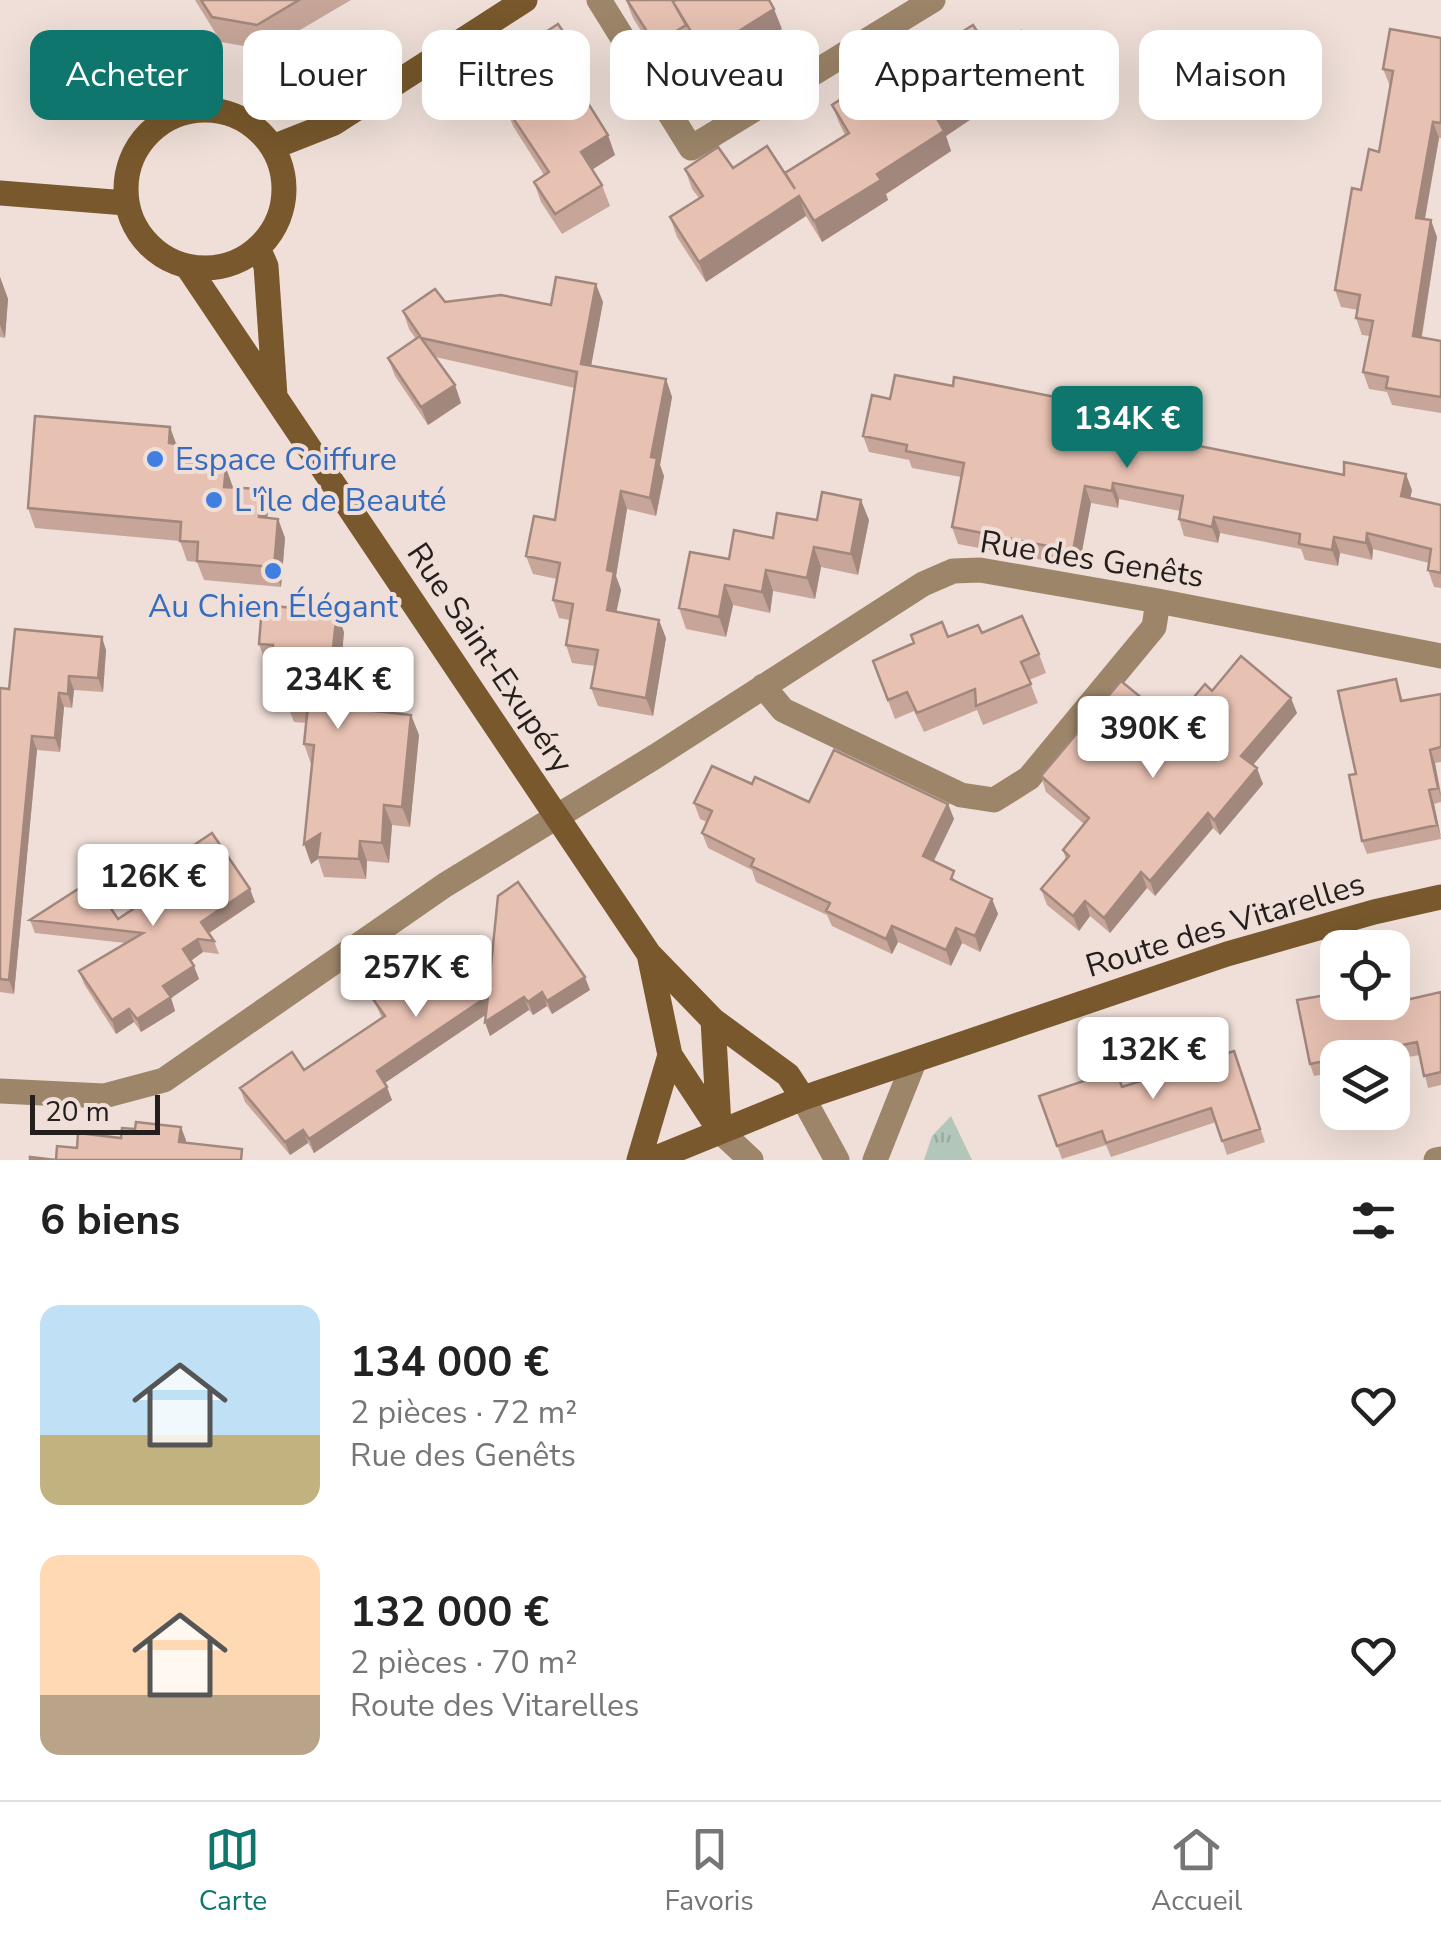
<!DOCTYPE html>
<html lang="fr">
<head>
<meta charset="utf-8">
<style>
	:root { --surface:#fff; --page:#f6f6f6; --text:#222; --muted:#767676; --line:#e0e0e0; --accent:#0f766e }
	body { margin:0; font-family:"Nunito Sans",sans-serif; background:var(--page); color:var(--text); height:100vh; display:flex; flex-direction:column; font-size:38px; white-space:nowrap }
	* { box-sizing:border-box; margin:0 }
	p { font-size:32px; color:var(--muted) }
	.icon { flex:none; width:55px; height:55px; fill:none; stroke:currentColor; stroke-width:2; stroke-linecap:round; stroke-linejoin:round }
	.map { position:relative; height:1160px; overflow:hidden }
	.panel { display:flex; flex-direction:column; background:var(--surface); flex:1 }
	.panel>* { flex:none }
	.hud { position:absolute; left:30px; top:30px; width:1382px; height:90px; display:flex; gap:20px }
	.controls { position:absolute; left:1320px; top:930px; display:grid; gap:20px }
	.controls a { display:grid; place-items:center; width:90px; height:90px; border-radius:20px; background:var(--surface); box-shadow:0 10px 40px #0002; font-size:50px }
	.scale { position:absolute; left:30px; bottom:25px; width:130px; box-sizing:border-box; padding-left:10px; border:5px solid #241f1c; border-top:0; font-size:28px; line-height:35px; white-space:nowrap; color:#241f1c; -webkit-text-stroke:8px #efdfd8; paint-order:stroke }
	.price { position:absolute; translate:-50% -85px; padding:0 22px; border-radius:10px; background:#fff; color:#222; font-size:32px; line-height:65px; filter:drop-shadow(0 2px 5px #0008) }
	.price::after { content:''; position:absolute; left:50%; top:60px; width:30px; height:22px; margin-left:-15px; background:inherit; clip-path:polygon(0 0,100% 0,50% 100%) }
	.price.active { background:var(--accent); color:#fff }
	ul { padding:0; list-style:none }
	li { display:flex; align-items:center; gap:30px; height:250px; padding:0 40px }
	li span { display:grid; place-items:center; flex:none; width:280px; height:200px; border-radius:20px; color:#555 }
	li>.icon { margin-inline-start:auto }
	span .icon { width:120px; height:120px; fill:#fffc; stroke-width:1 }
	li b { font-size:42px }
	h2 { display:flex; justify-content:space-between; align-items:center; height:120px; padding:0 40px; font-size:42px }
	.pill { padding:0 35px; border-radius:20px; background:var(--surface); box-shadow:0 10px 40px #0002; font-size:35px; line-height:90px }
	.pill.active { background:var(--accent); color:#fff }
	.tab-bar { display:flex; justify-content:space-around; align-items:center; height:140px; border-top:2px solid var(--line); background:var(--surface); font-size:28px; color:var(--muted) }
	.tab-bar a { display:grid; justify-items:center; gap:5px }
	.tab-bar .active { color:var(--accent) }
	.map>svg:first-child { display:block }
</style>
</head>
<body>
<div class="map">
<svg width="1441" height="1160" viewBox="0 0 1441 1160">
	<defs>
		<pattern id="grass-tufts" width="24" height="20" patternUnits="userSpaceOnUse" patternTransform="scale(2.5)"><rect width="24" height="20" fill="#b2c7b9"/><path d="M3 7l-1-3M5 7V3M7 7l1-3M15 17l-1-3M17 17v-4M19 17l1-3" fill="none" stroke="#99aa9e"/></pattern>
	</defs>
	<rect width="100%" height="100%" fill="#efdfd8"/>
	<path fill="url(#grass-tufts)" d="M 951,1116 L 972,1160 L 924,1160 L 932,1136 Z"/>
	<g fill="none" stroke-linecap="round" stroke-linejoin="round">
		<path stroke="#9c8569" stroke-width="25" d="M 599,0 L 691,148 L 933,0
			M 763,686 L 783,710 L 961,795 L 994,800 L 1029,778 L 1154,627 L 1158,601
			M 0,1091 L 104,1096 L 164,1080 L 445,885 L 656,756 L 923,584 L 953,571 L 980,570 L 1158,601 L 1441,656
			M 803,1098 L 837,1160
			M 720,1131 L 751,1160
			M 875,1160 L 914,1062
			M 1436,1160 L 1441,1159"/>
		<path stroke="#78582c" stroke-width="25" d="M126 189a79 79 0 1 1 158 0a79 79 0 1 1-158 0Z
			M 273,147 L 334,123 L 525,0
			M 0,193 L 126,203
			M 258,248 L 266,266 L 275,396
			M 187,266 L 649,954 L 713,1020 L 788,1075 L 803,1098
			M 649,954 L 670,1055 L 720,1131
			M 713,1020 L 719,1126
			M 639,1160 L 670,1055
			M 651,1160 L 803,1098 L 1227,954 L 1374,912 L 1441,897"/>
	</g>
	<path fill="#c7a699" d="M 195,0 L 351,0 L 266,50 L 221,42 Z
		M 626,0 L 674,4 L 782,29 L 712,73 L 693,41 L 694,45 L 662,64 L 633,18 Z
		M 1441,38 L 1441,138 L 1439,138 L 1425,219 L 1437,237 L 1422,337 L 1441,341 L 1441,413 L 1392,405 L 1387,392 L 1369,389 L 1363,372 L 1370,336 L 1362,335 L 1356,318 L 1358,310 L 1341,307 L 1335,290 L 1361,190 L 1379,152 L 1390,86 L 1383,69 Z
		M 938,47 L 990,51 L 1052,78 L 1059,98 L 1027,120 L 1010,93 L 946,136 L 951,151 L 886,194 L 888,200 L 822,242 L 806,216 L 706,282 L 677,237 L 670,217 L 699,198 L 692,189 L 685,169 L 733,168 L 786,176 L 845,135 L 840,125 L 832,105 L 898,63 L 896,57 Z
		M 509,56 L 588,79 L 577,86 L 615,155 L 592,170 L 602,185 L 610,206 L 562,234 L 541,202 L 534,182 L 544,175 L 513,126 L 505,106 L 527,92 L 516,76 Z
		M 0,277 L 8,299 L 5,338 L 0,337 Z
		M 445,302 L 551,305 L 603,302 L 591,366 L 666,379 L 672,397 L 660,465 L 664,476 L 656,516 L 627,509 L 616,576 L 621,590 L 616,612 L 666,638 L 653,716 L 598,706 L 591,688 L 595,666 L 572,663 L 566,645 L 570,620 L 559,618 L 553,600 L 557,579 L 533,574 L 526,556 L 555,520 L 575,388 L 435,357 L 455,385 L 461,403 L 428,425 L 395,376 L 388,358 L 416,339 L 409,329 L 403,311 Z
		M 953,386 L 1096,405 L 1100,415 L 1156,437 L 1412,490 L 1410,498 L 1441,505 L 1441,588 L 1434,587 L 1428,570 L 1429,563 L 1373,549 L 1372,560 L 1340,553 L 1338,566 L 1305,560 L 1301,549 L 1220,533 L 1218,543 L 1184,536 L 1179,519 L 1180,511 L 1119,499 L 1118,508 L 1091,503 L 1079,567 L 958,544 L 952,527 L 961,477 L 912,468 L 909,460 L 869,452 L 863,436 L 890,399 Z
		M 176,444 L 195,465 L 226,468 L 233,487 L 260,489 L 268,509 L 267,518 L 278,519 L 285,538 L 281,587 L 204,580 L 197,562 L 187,561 L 180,541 L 35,528 L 28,508 Z
		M 817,520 L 869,520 L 858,575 L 821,567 L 815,599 L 773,591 L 770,613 L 733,605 L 726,637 L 686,629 L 679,608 L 729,559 L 773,538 Z
		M 344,632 L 342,649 L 350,650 L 357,669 L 374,690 L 372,711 L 411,715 L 419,735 L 410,827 L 392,825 L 389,863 L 367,861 L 366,879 L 324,877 L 318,859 L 311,864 L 311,764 L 304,744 L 306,723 L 294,722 L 287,704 L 278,703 L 270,683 L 272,664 L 266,664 L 259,644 Z
		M 982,633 L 1039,654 L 1046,673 L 1029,680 L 1038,703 L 983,725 L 977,710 L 924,732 L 914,711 L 895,719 L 873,661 Z
		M 106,650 L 103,692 L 74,690 L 72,708 L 64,707 L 60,752 L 37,750 L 14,994 L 0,992 L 0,688 L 9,689 Z
		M 1396,679 L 1403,701 L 1441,694 L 1441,762 L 1435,763 L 1441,793 L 1441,802 L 1434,804 L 1441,839 L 1367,854 L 1362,841 L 1356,774 Z
		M 1212,691 L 1297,713 L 1253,765 L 1263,784 L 1220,835 L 1213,828 L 1155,896 L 1147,888 L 1110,933 L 1090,916 L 1079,931 L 1047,905 L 1041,889 L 1066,859 L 1063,850 L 1084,824 L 1046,792 L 1041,776 L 1172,723 Z
		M 752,784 L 809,802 L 948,804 L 954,819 L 934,861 L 959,883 L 992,899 L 998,914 L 980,952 L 962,943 L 951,966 L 898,942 L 892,954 L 832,926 L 827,915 L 756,882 L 752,870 L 708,848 L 702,833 L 707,822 L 700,819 L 694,803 Z
		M 176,857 L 255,902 L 209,933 L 214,941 L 219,954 L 203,952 L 190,961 L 199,979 L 171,998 L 175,1011 L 141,1032 L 134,1022 L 116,1034 L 84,984 L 79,971 L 125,943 L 35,933 L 30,920 L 118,919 L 172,883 L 168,873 L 180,867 Z
		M 426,969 L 488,995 L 590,990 L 552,1014 L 547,1006 L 533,1015 L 529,1010 L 490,1036 L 485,1022 L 486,1014 L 384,1083 L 392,1100 L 314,1153 L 308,1143 L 290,1155 L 245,1102 L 240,1088 L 304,1070 L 382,1018 L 373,999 Z
		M 1402,981 L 1407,999 L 1441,992 L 1441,1085 L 1428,1088 L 1420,1055 L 1392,1060 L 1392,1058 L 1338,1058 L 1338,1072 L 1314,1076 L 1310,1064 Z
		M 1234,1051 L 1265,1142 L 1227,1155 L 1216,1122 L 1111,1157 L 1106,1145 L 1062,1159 L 1039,1096 L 1122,1087 Z"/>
	<path fill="#a2877d" d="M 774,9 L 782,29 L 712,73 L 704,53 Z
		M 581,58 L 588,79 L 573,88 L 566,68 Z
		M 1003,73 L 1010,93 L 946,136 L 951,151 L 886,194 L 888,200 L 822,242 L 814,221 L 936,117 Z
		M 1052,78 L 1059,98 L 1027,120 L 1019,100 Z
		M 1433,122 L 1439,138 L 1422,234 L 1416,218 Z
		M 608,135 L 615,155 L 588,172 L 581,152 Z
		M 799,196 L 806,216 L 706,282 L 699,262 Z
		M 1431,220 L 1437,237 L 1419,352 L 1413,336 Z
		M 0,277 L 8,299 L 5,338 L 0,325 Z
		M 596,284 L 603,302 L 588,382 L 581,364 Z
		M 666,379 L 672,397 L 660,465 L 664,476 L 656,516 L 650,498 L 651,457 Z
		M 455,385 L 461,403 L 428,425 L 421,407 Z
		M 170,427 L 177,446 L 169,443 Z
		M 188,446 L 195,466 L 187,465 Z
		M 226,468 L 233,488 L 224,487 Z
		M 1406,474 L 1412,490 L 1407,512 L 1401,496 Z
		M 1113,483 L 1119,499 L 1118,508 L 1112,491 Z
		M 1085,486 L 1091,503 L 1079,567 L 1073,551 Z
		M 260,489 L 268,509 L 266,537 L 259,517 Z
		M 621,491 L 627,509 L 616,576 L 621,590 L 613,628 L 607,610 L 607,570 Z
		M 861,500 L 869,520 L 858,575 L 851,554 Z
		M 1214,517 L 1220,533 L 1218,543 L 1212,527 Z
		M 278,519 L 285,538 L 281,587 L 274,567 Z
		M 1367,533 L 1373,549 L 1372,560 L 1366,543 Z
		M 1334,537 L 1340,553 L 1338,566 L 1332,550 Z
		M 814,547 L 821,567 L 815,599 L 807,578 Z
		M 766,570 L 773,591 L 770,613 L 762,592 Z
		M 725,585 L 733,605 L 726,637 L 719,617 Z
		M 337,612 L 344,632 L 341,668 L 333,648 Z
		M 659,620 L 666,638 L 653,716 L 646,698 Z
		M 102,637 L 106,650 L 103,692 L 98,678 Z
		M 350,650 L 357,670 L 348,668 Z
		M 367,670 L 374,690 L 371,730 L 364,710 Z
		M 69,676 L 74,690 L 72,708 L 68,694 Z
		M 59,693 L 64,707 L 60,752 L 55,738 Z
		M 1291,698 L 1297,713 L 1247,772 L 1241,756 Z
		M 411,715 L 419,735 L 410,827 L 402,807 Z
		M 32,736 L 37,750 L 14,994 L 9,980 Z
		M 1430,750 L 1435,763 L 1441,797 L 1438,788 Z
		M 1257,768 L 1263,784 L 1220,835 L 1214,820 Z
		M 1429,790 L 1434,804 L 1441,837 L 1437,825 Z
		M 948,804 L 954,819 L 928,872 L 923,856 Z
		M 384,805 L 392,825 L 389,863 L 382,843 Z
		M 1208,813 L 1213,828 L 1155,896 L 1150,881 Z
		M 320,834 L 318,859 L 311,864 L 304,844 Z
		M 360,841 L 367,861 L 366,879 L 359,859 Z
		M 1141,872 L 1147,888 L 1110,933 L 1104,918 Z
		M 250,889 L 255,902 L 206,935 L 201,922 Z
		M 992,899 L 998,914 L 980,952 L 975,936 Z
		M 1085,901 L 1090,916 L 1079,931 L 1073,916 Z
		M 892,926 L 898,942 L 892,954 L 886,939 Z
		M 956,928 L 962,943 L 951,966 L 946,950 Z
		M 198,939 L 203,952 L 188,963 L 183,949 Z
		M 194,966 L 199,979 L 171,998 L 175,1011 L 141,1032 L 137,1019 L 163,986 Z
		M 585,977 L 590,990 L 552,1014 L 547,1001 Z
		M 542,992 L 547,1006 L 533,1015 L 528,1002 Z
		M 488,996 L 493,1010 L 382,1085 L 377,1071 Z
		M 524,997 L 529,1010 L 490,1036 L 485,1022 Z
		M 129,1009 L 134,1022 L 116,1034 L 112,1020 Z
		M 387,1087 L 392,1100 L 314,1153 L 309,1139 Z
		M 181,1127 L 186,1140 L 184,1156 L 179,1142 Z
		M 303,1130 L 308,1143 L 290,1155 L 285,1142 Z"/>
	<path fill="#e7c1b2" stroke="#a2877d" stroke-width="2.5" d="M 201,0 L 299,0 L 257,25 L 212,17 Z
		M 627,0 L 672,0 L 686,25 L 655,44 Z
		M 676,0 L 769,0 L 774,9 L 704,53 L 673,2 Z
		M 558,24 L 581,58 L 566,68 L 608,135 L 581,152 L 602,185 L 555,214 L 534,182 L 549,172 L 505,106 L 531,90 L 509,56 Z
		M 973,25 L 990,51 L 1021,31 L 1052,78 L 1019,100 L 1003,73 L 936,117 L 944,131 L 877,174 L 881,180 L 814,221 L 799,196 L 699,262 L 670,217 L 703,196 L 685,169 L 718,147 L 733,168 L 767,146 L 795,189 L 785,173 L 849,133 L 832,105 L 899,62 L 896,57 L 931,35 L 938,47 Z
		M 1390,29 L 1441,38 L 1441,123 L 1433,122 L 1416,218 L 1431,220 L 1413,336 L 1441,341 L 1441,397 L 1386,388 L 1388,377 L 1363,372 L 1373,321 L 1356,318 L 1360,295 L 1335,290 L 1352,188 L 1361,190 L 1369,149 L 1379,152 L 1393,71 L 1383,69 Z
		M 556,277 L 596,284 L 581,364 L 666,379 L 651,457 L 657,458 L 650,498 L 621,491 L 607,570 L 614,572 L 607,610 L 659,620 L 646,698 L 591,688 L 598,650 L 566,645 L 573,604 L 553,600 L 560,563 L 526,556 L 534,516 L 555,520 L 577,372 L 421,338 L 455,385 L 421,407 L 388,358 L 420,336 L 403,311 L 435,289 L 445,302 L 501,295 L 551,305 Z
		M 895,375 L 953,386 L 954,377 L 1096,405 L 1094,414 L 1151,424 L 1149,436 L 1344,475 L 1344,462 L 1406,474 L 1401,496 L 1441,505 L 1441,573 L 1428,570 L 1431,549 L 1367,533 L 1366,543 L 1334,537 L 1332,550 L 1299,544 L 1300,534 L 1214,517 L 1212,527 L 1179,519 L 1183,496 L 1113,483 L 1112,491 L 1085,486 L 1073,551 L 952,527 L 964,463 L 906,451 L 907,445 L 863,436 L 872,395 L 890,399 Z
		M 35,416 L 170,427 L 169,443 L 188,446 L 187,465 L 226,468 L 224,487 L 260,489 L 259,517 L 278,519 L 274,567 L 197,561 L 198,542 L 180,541 L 181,522 L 28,508 Z
		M 822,492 L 861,500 L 851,554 L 814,547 L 807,578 L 766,570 L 762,592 L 725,585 L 719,617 L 679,608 L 690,552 L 729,559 L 734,530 L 773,538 L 777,513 L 817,520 Z
		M 262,605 L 337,612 L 333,648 L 350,650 L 348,668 L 367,670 L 364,710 L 411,715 L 402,807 L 384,805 L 382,843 L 360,841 L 359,859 L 317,857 L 320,834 L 304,844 L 314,745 L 304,744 L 308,705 L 287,702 L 288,684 L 270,683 L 273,645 L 259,644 Z
		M 1022,616 L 1039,654 L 1021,662 L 1031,684 L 976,706 L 975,689 L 917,713 L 907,692 L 888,700 L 873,661 L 914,643 L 911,635 L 942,622 L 948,637 L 978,625 L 982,633 Z
		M 15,629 L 102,637 L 98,678 L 69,676 L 68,694 L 59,693 L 55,738 L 32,736 L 9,980 L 0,979 L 0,688 L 9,689 Z
		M 1241,656 L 1291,698 L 1241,756 L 1257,768 L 1214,820 L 1208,813 L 1150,881 L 1141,872 L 1104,918 L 1085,901 L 1073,916 L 1041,889 L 1069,856 L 1063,850 L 1089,818 L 1041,776 L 1121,681 L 1172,723 L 1205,684 L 1212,691 Z
		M 1396,679 L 1401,701 L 1441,694 L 1441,747 L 1430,750 L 1438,788 L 1429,790 L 1437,825 L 1362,841 L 1349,775 L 1356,774 L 1338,691 Z
		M 834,750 L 948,804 L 923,856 L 954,871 L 951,879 L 992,899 L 975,936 L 956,928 L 946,950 L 892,926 L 886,939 L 826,911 L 830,903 L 751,866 L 754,859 L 702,833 L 712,811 L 694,803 L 712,766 L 752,784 L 755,777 L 809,802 Z
		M 212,833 L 250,889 L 201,922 L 214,941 L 198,939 L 183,949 L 194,966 L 163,986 L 171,997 L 137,1019 L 129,1009 L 112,1020 L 79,971 L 143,933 L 30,920 L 92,880 L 118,919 L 174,882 L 168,873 L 181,865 L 176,857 Z
		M 518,882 L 585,977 L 547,1001 L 542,992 L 528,1002 L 524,997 L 485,1022 L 488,996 L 377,1071 L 387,1087 L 309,1139 L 303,1130 L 285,1142 L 240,1088 L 292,1052 L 304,1070 L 385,1016 L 373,999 L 422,964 L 426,969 L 456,948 L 488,995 L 498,896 Z
		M 1402,981 L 1406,1000 L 1441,992 L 1441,1072 L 1424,1076 L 1417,1042 L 1310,1064 L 1297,1000 L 1338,993 L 1338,1002 L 1392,1002 L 1392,982 Z
		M 1234,1051 L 1260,1129 L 1222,1141 L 1211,1108 L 1106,1143 L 1102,1131 L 1057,1146 L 1039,1096 L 1116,1070 L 1122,1087 Z
		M 136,1122 L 181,1127 L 179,1142 L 242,1149 L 241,1160 L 30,1160 L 30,1157 L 56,1160 L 57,1146 L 77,1148 L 78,1133 L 121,1138 L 122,1128 L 135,1129 Z"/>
	<g fill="#3f7fe0" stroke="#efdfd8" stroke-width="4">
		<circle cx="155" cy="459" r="10"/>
		<circle cx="214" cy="500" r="10"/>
		<circle cx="273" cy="571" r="10"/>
	</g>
	<g text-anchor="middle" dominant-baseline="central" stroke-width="8" stroke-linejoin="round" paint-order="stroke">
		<g font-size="32" fill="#366cbe" stroke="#efdfd8" text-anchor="start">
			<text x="175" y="459">Espace Coiffure</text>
			<text x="234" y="500">L'île de Beauté</text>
			<text x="273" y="606" text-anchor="middle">Au Chien Élégant</text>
		</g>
		<g font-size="32" fill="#241f1c" stroke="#efdfd8">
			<text transform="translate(1092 559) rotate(9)">Rue des Genêts</text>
			<text transform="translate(490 658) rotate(56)">Rue Saint-Exupéry</text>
			<text transform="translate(1225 925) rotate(-17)">Route des Vitarelles</text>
		</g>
	</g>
</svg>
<div class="controls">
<a><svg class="icon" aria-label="locate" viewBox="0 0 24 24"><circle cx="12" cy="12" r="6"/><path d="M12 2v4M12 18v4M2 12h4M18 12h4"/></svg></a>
<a><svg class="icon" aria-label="layers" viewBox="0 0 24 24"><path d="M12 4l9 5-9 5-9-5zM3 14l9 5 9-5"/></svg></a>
</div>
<div class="scale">20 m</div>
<b class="price active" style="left:1127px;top:471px">134K €</b>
<b class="price" style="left:338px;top:732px">234K €</b>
<b class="price" style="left:1153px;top:781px">390K €</b>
<b class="price" style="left:153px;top:929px">126K €</b>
<b class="price" style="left:416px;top:1020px">257K €</b>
<b class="price" style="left:1153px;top:1102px">132K €</b>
<div class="hud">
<a class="pill active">Acheter</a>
<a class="pill">Louer</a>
<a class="pill">Filtres</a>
<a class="pill">Nouveau</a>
<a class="pill">Appartement</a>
<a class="pill">Maison</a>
</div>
</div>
<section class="panel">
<h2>6 biens<svg class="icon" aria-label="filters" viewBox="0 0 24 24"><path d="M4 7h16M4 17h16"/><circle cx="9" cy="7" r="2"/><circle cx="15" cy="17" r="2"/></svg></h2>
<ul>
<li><span style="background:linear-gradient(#bfe0f5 65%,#c2b280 0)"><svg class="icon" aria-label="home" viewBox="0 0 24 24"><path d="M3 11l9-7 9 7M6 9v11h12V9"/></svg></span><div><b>134 000 €</b><p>2 pièces · 72 m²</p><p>Rue des Genêts</p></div><svg class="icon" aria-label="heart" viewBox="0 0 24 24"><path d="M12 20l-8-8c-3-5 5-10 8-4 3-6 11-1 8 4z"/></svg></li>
<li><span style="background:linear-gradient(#ffd9b3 70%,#b9a48a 0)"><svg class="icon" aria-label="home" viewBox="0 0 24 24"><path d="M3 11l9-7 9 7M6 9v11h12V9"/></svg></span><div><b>132 000 €</b><p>2 pièces · 70 m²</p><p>Route des Vitarelles</p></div><svg class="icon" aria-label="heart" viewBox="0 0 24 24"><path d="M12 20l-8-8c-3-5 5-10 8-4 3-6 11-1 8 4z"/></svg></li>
</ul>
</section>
<nav class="tab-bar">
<a class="active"><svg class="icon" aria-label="map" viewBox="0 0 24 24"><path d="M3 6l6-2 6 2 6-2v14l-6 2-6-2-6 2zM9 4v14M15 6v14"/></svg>Carte</a>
<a><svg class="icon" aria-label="saved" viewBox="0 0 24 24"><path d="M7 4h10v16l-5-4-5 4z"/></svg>Favoris</a>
<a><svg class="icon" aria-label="home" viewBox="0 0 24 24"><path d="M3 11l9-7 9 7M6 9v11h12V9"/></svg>Accueil</a>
</nav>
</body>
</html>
